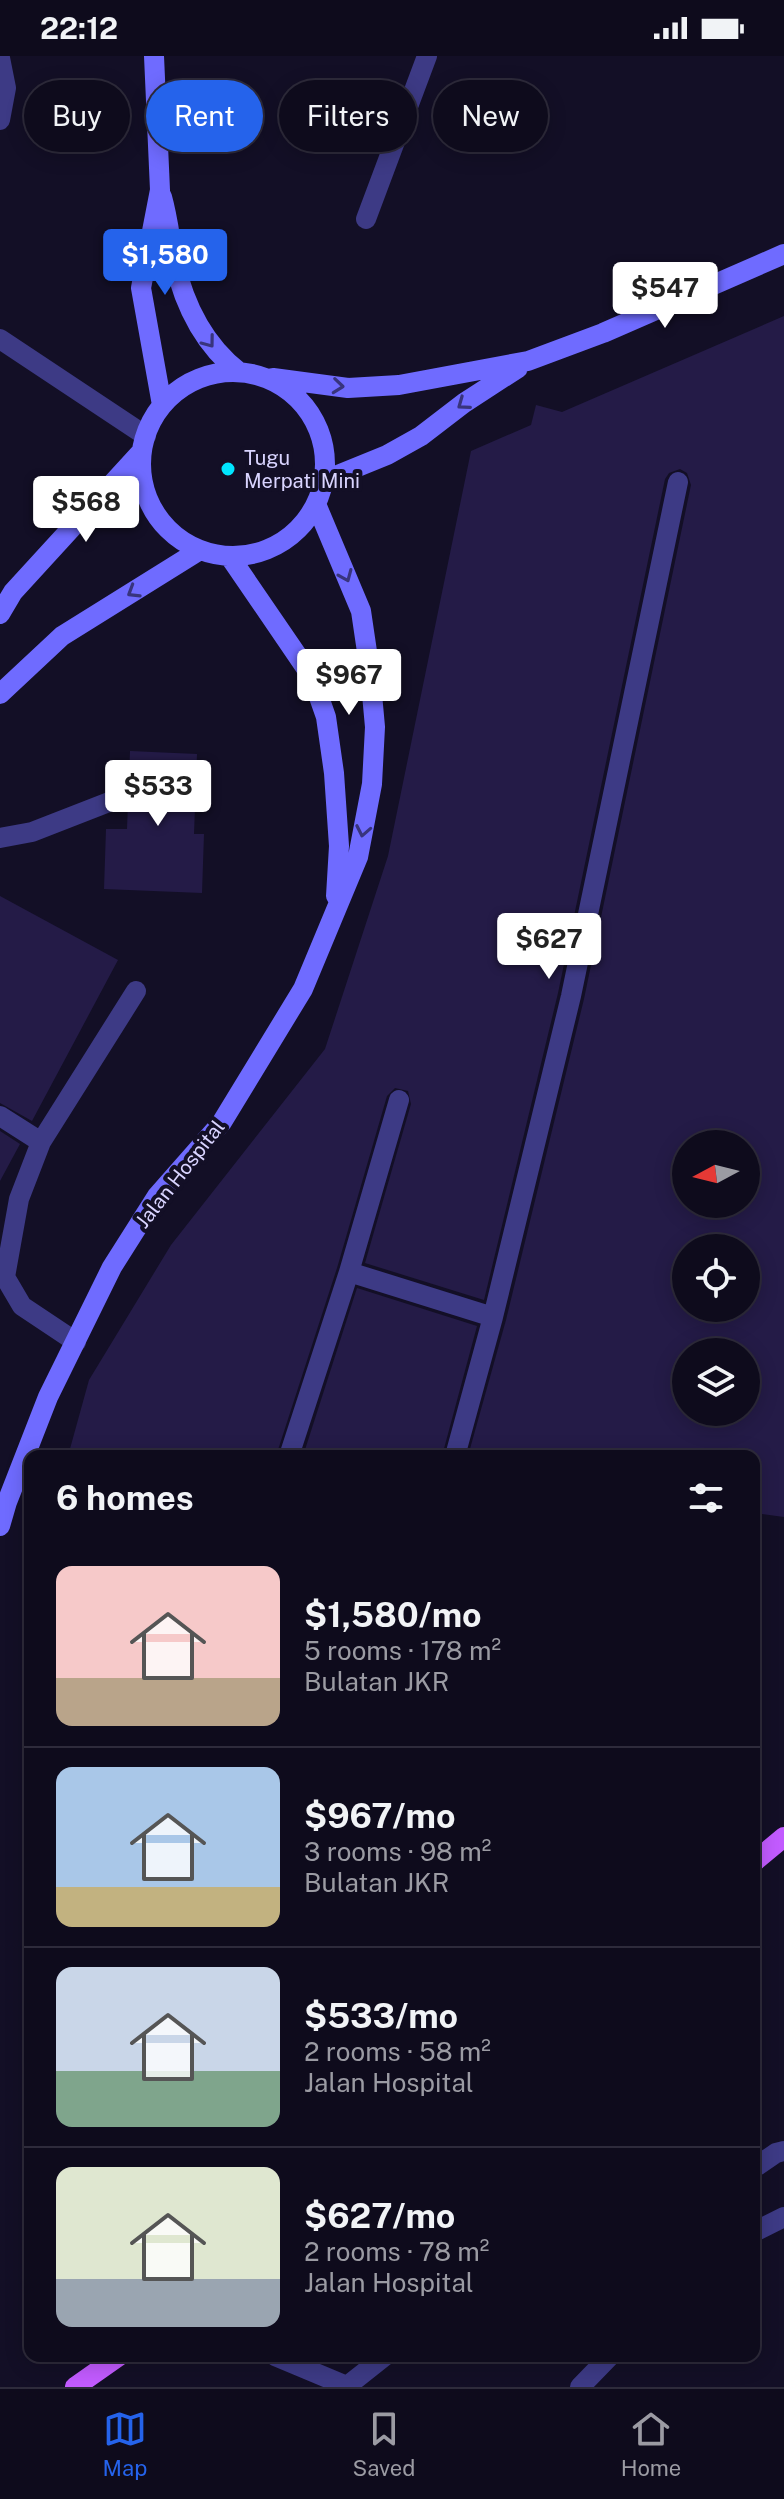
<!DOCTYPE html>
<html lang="en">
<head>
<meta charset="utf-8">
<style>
	:root { --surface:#0e0b1c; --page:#171425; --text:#f1f3f6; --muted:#9b9ba3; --line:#2e2b3b; --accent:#2563eb }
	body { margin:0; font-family:"Public Sans",sans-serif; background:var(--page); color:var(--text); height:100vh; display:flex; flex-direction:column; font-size:30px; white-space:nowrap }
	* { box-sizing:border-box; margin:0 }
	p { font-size:26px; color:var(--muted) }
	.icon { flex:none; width:44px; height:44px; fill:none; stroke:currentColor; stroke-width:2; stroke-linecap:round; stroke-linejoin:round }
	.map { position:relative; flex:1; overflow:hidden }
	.drawer { position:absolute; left:24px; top:1394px; width:736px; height:912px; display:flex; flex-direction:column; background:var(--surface); border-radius:16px; box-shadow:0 4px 20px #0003,0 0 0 2px var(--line) }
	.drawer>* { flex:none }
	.guide { position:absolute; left:24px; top:24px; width:736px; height:72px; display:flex; gap:16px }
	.needle { width:52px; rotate:263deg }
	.fabs { position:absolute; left:672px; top:1074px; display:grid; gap:16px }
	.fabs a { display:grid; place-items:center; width:88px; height:88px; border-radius:50%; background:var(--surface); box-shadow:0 4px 20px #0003,0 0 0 2px var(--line); font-size:40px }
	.price { position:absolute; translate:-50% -68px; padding:0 18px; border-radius:8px; background:#fff; color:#222; font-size:26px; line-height:52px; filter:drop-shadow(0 2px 4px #0008) }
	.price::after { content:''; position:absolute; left:50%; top:48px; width:24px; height:18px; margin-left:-12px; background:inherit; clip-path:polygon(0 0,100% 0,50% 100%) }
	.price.current { background:var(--accent); color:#fff }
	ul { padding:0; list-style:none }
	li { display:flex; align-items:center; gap:24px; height:200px; padding:0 32px }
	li+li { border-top:2px solid var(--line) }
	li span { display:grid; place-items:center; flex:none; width:224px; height:160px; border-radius:16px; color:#555 }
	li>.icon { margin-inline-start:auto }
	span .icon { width:96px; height:96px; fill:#fffc; stroke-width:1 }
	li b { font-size:34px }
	h2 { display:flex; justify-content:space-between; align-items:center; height:96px; padding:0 32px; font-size:34px }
	.pill { padding:0 28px; border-radius:36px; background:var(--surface); box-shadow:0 4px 20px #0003,0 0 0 2px var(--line); font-size:28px; line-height:72px }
	.pill.current { background:var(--accent); color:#fff }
	.status { display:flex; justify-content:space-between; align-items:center; height:56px; padding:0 40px; background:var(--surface); direction:ltr }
	.status svg { height:22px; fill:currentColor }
	.tabs { display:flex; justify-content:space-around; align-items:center; height:112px; border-top:2px solid var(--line); background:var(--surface); font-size:22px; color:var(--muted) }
	.tabs a { display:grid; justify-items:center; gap:4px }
	.tabs .current { color:var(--accent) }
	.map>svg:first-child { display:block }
</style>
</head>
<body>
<div class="status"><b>22:12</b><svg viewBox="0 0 49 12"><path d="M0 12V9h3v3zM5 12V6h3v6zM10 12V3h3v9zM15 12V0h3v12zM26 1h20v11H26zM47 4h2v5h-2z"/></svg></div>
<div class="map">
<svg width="784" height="2331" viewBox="0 0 784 2331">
	<rect width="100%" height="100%" fill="#130f26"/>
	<path fill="#241b47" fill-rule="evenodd" d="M 784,260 L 784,1461 L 754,1457 L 754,1400 L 468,1400 L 506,1264 L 584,943 L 691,429 L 687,417 L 680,413 L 669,417 L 665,423 L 558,937 L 484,1244 L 365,1207 L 411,1048 L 408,1035 L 395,1032 L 387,1040 L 337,1212 L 276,1400 L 68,1400 L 89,1324 L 171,1189 L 325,993 L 388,800 L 471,395 L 531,369 L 536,349 L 562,356 ZM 686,1088 L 746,1088 L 746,1148 L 686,1148 ZM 686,1192 L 746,1192 L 746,1252 L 686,1252 ZM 686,1296 L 746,1296 L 746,1356 L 686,1356 Z
		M 130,695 L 197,698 L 194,778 L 204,778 L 202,837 L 104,833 L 106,773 L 127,773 Z
		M 0,840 L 118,904 L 32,1065 L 0,1047 Z
		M 0,1075 L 20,1088 L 0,1125 Z
		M 357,1232 L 477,1270 L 442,1400 L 303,1400 Z"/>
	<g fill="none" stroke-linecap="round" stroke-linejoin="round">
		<path stroke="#3d3a85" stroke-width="20" d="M 0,2 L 6,32 L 0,64
			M 0,782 L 32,776 L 109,746
			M 0,1060 L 41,1086 L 19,1143 L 5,1221 L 22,1250 L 76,1286
			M 41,1086 L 136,935
			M 349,1216 L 399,1044
			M 289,1400 L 349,1216 L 493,1261
			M 455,1400 L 493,1261 L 571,940 L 678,426
			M 754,2112 L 776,2097 L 784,2095
			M 754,2176 L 784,2161
			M 275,2300 L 349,2331
			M 347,2330 L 385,2300
			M 580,2331 L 610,2300"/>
		<path stroke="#3d3a85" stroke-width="20" d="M 366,163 L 427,0
			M 0,283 L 146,380"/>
		<path stroke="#6f6bff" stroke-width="20" d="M 154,0 L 160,134 L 141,232 L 162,349
			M 162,141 C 168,162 170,183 174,204 C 184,249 203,288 239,316
			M141 408a92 92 0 1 1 184 0a92 92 0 1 1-184 0Z
			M 273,322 L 348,332 L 399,329 L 528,305 L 603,277 L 784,198
			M 323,425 L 387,399 L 421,380 L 464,347 L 518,312
			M 230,501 L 312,621 L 326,661 L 334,717 L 339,790 L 336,840
			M 0,558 L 13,536 L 142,395
			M 0,638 L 62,580 L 200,494
			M 0,1470 L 7,1446 L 48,1341 L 112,1211 L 157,1140 L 222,1066 L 303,933 L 358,801 L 372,728 L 375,671 L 370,616 L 361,555 L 316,448"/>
		<path stroke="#c25bff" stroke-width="20" d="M 754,1806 L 784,1781
			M 75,2331 L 119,2300"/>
	</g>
	<defs><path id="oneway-chevron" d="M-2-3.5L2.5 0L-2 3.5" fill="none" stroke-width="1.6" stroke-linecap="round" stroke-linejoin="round" transform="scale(2)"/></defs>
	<g stroke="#38347d">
		<use href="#oneway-chevron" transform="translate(209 286) rotate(53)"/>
		<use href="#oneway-chevron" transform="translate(338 330) rotate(6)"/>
		<use href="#oneway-chevron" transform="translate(463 348) rotate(144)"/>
		<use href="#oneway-chevron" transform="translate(346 520) rotate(67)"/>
		<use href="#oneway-chevron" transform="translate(133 536) rotate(148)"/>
		<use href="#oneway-chevron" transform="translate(363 775) rotate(101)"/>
	</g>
	<circle fill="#00e5ff" stroke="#130f26" stroke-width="3" cx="228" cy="413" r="8"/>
	<g text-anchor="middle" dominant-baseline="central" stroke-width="8" stroke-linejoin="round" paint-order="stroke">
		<g font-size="20" fill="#d9d4ff" stroke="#130f26" text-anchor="start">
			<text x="244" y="402">Tugu<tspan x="244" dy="23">Merpati Mini</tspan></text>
		</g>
		<g font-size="20" fill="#d9d4ff" stroke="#130f26">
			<text transform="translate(180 1118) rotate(-52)">Jalan Hospital</text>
		</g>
	</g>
</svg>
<div class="fabs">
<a><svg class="needle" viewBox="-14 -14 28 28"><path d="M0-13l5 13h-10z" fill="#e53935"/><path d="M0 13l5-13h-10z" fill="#9b9ba3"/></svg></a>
<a><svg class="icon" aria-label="locate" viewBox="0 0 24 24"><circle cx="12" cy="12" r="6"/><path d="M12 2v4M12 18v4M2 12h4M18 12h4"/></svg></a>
<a><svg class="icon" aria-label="layers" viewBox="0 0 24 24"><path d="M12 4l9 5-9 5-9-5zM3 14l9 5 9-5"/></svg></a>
</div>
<b class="price current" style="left:165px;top:241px">$1,580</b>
<b class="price" style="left:665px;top:274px">$547</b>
<b class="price" style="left:86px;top:488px">$568</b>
<b class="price" style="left:349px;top:661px">$967</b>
<b class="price" style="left:158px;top:772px">$533</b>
<b class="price" style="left:549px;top:925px">$627</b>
<div class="guide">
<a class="pill">Buy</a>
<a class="pill current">Rent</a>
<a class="pill">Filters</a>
<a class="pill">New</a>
</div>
<section class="drawer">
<h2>6 homes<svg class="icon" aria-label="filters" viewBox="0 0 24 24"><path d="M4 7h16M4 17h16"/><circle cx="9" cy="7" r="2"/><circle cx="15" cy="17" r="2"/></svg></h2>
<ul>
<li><span style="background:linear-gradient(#f6c9c9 70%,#b9a48a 0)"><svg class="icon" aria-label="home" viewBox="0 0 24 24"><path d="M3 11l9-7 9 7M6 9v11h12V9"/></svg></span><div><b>$1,580/mo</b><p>5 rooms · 178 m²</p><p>Bulatan JKR</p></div></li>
<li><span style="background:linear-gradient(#a9c7e8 75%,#c2b280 0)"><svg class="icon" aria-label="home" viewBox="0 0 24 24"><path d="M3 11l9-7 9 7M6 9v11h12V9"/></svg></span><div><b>$967/mo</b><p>3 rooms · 98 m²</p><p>Bulatan JKR</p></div></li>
<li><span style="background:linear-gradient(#c9d6e8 65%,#7fa58c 0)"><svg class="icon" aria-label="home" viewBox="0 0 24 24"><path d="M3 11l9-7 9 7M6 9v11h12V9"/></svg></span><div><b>$533/mo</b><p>2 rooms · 58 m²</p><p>Jalan Hospital</p></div></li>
<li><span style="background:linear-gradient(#dfe7d0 70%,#9aa5b1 0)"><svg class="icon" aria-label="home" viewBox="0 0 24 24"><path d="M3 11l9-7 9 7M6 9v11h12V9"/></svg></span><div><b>$627/mo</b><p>2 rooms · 78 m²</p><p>Jalan Hospital</p></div></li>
</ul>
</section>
</div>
<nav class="tabs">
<a class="current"><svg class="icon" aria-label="map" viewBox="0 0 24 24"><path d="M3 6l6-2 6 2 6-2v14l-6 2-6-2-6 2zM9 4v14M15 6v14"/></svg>Map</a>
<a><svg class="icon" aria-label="saved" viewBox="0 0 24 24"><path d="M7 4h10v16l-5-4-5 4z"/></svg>Saved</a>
<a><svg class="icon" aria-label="home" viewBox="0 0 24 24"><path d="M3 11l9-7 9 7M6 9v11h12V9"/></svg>Home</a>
</nav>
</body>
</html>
